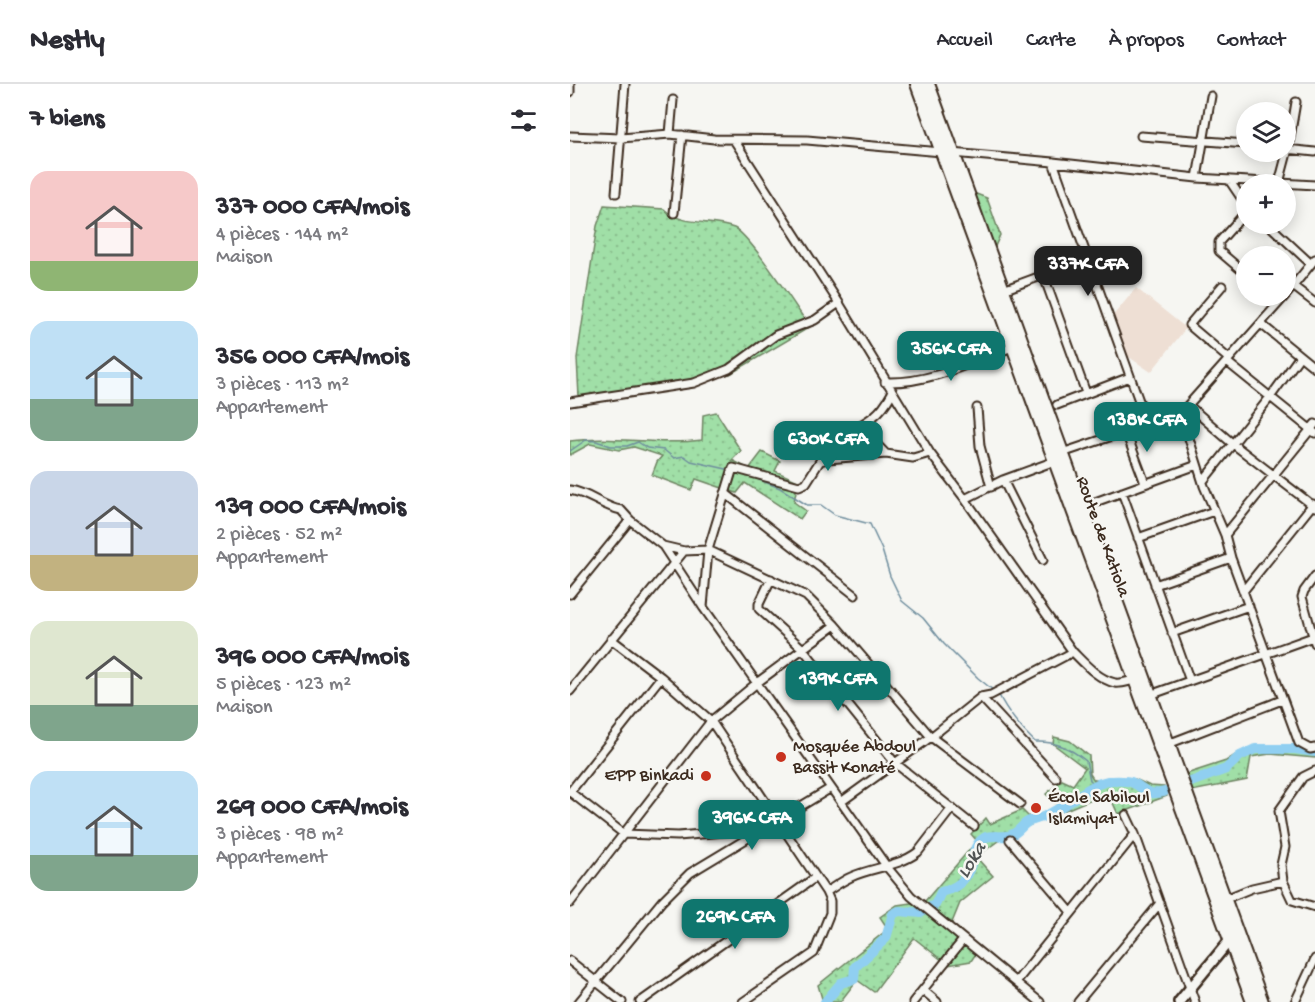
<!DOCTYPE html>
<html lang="fr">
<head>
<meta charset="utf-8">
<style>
	:root { --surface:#fff; --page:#f7f7f7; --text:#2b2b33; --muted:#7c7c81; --line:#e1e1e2; --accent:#0f766e }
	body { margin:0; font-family:"Gochi Hand",sans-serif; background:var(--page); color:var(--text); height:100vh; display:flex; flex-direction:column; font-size:22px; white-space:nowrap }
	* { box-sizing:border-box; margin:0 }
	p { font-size:20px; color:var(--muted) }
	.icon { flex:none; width:33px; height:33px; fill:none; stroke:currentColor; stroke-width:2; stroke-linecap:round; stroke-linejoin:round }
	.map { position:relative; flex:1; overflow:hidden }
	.drawer { display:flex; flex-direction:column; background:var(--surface); width:570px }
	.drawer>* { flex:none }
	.buttons { position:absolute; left:666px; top:18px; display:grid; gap:12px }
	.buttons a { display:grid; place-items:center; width:60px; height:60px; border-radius:50%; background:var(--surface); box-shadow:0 3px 15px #0003; font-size:30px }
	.price { position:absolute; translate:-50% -51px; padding:0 14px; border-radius:12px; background:var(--accent); color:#fff; font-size:20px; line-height:39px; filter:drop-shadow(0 2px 3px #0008) }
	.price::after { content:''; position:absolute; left:50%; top:36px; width:18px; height:14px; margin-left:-9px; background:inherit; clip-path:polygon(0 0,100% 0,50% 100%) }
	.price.on { background:#222; color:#fff }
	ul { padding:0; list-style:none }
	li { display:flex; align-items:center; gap:18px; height:150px; padding:0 30px }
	li span { display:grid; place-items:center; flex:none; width:168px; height:120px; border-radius:18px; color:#555 }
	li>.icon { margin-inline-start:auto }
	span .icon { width:72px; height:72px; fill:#fffc; stroke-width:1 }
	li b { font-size:26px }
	h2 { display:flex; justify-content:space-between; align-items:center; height:72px; padding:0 30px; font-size:26px }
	header { display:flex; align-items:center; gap:36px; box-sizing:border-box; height:84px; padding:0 30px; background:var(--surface); border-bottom:2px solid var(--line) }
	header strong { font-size:28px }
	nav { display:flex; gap:33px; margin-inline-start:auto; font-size:21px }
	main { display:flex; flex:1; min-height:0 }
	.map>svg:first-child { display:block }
</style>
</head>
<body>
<header>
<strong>Nestly</strong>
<nav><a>Accueil</a><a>Carte</a><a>À propos</a><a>Contact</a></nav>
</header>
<main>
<section class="drawer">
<h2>7 biens<svg class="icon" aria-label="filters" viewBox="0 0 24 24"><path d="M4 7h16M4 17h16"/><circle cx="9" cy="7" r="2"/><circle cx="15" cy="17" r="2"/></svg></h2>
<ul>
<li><span style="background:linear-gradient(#f6c9c9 75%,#8fb573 0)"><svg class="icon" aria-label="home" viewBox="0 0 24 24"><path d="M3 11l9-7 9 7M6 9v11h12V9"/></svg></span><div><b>337 000 CFA/mois</b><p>4 pièces · 144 m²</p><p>Maison</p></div></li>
<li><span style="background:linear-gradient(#bfe0f5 65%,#7fa58c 0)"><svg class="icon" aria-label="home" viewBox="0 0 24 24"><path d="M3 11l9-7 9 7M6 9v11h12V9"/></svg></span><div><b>356 000 CFA/mois</b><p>3 pièces · 113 m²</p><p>Appartement</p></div></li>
<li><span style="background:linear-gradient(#c9d6e8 70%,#c2b280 0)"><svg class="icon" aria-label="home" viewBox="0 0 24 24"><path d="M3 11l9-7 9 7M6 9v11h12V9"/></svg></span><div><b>139 000 CFA/mois</b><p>2 pièces · 52 m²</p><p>Appartement</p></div></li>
<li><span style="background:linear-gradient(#dfe7d0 70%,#7fa58c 0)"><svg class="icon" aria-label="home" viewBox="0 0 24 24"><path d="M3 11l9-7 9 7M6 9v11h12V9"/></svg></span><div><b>396 000 CFA/mois</b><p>5 pièces · 123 m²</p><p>Maison</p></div></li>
<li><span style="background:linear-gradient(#bfe0f5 70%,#7fa58c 0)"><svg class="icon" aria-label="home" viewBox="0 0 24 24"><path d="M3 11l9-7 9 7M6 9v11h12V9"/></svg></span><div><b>269 000 CFA/mois</b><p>3 pièces · 98 m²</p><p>Appartement</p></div></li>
</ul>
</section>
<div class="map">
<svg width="745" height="918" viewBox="0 0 745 918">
	<defs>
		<pattern id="grass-dots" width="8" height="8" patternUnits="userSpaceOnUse" patternTransform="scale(1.5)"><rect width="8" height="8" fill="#a0dfa7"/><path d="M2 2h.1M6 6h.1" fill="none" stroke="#8bc08f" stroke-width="1.8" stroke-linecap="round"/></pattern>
	</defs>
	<rect width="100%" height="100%" fill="#f6f6f2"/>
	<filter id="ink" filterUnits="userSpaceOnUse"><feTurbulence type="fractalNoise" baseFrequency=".0167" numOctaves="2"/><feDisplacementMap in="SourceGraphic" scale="12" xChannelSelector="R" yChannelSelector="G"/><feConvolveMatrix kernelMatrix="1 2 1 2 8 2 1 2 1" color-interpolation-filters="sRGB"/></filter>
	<g filter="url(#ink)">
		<path fill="#eedfd4" d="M 566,204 L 616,244 L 581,288 L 553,269 L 542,233 Z"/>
		<path fill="url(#grass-dots)" stroke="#6e8462" stroke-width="1.5" d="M 401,108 L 417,114 L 430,151 L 423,167 Z
			M 34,121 L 94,125 C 112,143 142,135 164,144 C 180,151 227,225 240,243 L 160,290 L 9,313 L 7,274 L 27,142 Z
			M 146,328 L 171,367 L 162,376 L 179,385 L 192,368 L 210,377 L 205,387 L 228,397 L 224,418 L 236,427 L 230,435 L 175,399 L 167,409 L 126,395 L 121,406 L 82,391 L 87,378 L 92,372 L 64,363 L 49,366 L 20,360 L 0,371 L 0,357 C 44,351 88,362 132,356 L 133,331 Z
			M 484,653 L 500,657 L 519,672 L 520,690 L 524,696 L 565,695 L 580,702 L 594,703 L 597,712 L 548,730 L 538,708 L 435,752 L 406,773 L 423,792 L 390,819 L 381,841 L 409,865 L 401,877 L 378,881 L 344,854 L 304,908 L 287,896 L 270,918 L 253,918 L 248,901 L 318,845 L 310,833 L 327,821 L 355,817 L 407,757 L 401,750 L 416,734 L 420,740 L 452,726 L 460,734 L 475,729 L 487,721 L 476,710 L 492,696 L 503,701 L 515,684 L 483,660 Z
			M 697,661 L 745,666 L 745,674 L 700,670 L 681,673 L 677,696 L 622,707 L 616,690 L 656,677 L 670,668 Z"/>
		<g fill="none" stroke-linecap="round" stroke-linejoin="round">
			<path stroke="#6e8d9d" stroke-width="1.5" d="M 0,367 L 16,356 L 26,357 L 41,362 L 57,362 L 68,358 L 77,364 L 94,366 L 104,374 L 114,372 L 121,377 L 161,386
				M 174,390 L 210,404 L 237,421 L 251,421 L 265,431 L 300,440 L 312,466 L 320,492 L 332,517 L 353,534 L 374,560 L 408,594 L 423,606
				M 429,611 C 436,626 452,646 465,658 C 486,657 500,664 516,677 L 520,696 L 527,702"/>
			<path stroke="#90cff1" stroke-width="10" d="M 618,699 L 656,685 L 670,672 L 685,665 L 725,665 L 745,668
				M 255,918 L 271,899 L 284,895 L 285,883 L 316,854 L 323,830 L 329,827 L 351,829 L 355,825 L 365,821 L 371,808 C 412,798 395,765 414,754 C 422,750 433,754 441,751 C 447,749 451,743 456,739 C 462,735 470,735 477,731 C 496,723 517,701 538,697 C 543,697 556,696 561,698 C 575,703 574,713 594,708"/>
			<defs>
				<path id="street" d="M 0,8 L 0,0
					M 100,50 L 103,16
					M 0,52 L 51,54 L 100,50 L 144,55 L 237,56 L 483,78 L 627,94 L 745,101
					M 571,52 L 676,60
					M 164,56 L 269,219 L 360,369 L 395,415 L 503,568 C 515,580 528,595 545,599 C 551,600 559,597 564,596
					M 716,65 L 745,68
					M 483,78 L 577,339
					M 627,94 L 641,12
					M 659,96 L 676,121
					M 709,99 L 718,65 L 726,18
					M 46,109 L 55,0
					M 676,128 L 649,158 L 649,167 L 676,190
					M 104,129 L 112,51
					M 698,140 L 741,180
					M 473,190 L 516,309
					M 652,202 L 619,241 L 659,275
					M 723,202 L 745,219
					M 433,206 L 517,175
					M 716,211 L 745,175
					M 691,240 L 745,284
					M 657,278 L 745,349
					M 315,298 C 359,300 402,278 442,263
					M 0,318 L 124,299 L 159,285 L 206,251 L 245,236 L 269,219
					M 487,321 L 560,293
					M 618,321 L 663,360 L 745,423
					M 407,324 L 410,362 L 421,403
					M 611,329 L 634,402 L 655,451 L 661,474 L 729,659 L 740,665 L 745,664
					M 289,342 L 316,370
					M 555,346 L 575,399
					M 492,369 L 611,329 L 715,212
					M 250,377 C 253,358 290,344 304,332 C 312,326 317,318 322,309
					M 433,396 L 473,476
					M 633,397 L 701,312 L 730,272
					M 0,406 C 19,409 33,423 51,426 L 60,436 L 93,462 L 114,467 L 138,466 L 236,512 L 265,541 L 361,653 L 450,720
					M 552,408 L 620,597
					M 155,409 L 285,511
					M 395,415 L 433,396 L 485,377
					M 525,418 L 627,381
					M 655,451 L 745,340
					M 568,454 L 644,427
					M 93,462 L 133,523 L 317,783 L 341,812 L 470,918
					M 745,492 L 734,507 L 732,513 L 745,559
					M 201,495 L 189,520 L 189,525 L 233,565 L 325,679 L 404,742
					M 585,501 L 661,474
					M 674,506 L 743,420
					M 0,510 L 60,436
					M 133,523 L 138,466 L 163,384 L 229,402 L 236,399 L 250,377 L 258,375 L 316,370 L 343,374 L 360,369
					M 602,549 L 679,522
					M 41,555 L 91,593 L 141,637 L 256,808 L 260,817 L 260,829 L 244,869 L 173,918
					M 0,607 L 114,467
					M 580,611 L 743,553
					M 411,613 L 486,694
					M 598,660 L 712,616
					M 745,687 L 733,693 L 709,727 L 715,763 L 711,781 L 713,797 L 722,816 L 745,823
					M 0,708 L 54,750 L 108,752 L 190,745
					M 0,708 L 91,593
					M 271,718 L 361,653 L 411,613 L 421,611 L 503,568
					M 556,731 L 565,750 L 625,918
					M 440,756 L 501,828
					M 256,808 C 264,803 272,797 281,793 C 303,783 328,783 348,768 L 382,724
					M 655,815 L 682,804 L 713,797
					M 0,819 L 141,637 L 188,598 L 265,541
					M 0,877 L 52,918
					M 446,898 L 565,750
					M 353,906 L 367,918
					M 9,918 L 92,817 L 120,789 L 261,704
					M 70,918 L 246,793
					M 343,918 L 393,856
					M 508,918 L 590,819
					M 725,918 L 745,875"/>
				<path id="secondary" d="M 609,918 L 660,856"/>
				<path id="highway" d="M 347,0 L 683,918
					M 358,0 L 692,918"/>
			</defs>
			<use href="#street" stroke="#3b2a1e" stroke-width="11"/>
			<use href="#secondary" stroke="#3b2a1e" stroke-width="14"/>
			<use href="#highway" stroke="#3b2a1e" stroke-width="16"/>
			<use href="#street" stroke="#f6f6f2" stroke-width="7"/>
			<use href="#secondary" stroke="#f6f6f2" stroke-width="9"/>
			<use href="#highway" stroke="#f6f6f2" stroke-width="12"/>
		</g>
	</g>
	<g fill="#c8321e" stroke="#f6f6f2" stroke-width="2">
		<circle cx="211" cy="673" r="6"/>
		<circle cx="136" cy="692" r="6"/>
		<circle cx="466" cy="724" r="6"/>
	</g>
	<g text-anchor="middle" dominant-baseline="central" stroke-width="5" stroke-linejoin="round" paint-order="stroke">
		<g font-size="18" fill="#3b2a1e" stroke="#f6f6f2">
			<text transform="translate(532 453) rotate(70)">Route de Katiola</text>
		</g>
		<g font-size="18" fill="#3b2a1e" stroke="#f6f6f2" text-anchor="start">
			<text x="223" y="663">Mosquée Abdoul<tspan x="223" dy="21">Bassit Konaté</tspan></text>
			<text x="124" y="692" text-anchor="end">EPP Binkadi</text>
			<text x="478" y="714">École Sabiloul<tspan x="478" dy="21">Islamiyat</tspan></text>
		</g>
		<g font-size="20" font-style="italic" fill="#505353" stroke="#f6f6f2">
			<text transform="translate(403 777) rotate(-58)">Loka</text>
		</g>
	</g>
</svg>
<div class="buttons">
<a><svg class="icon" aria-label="layers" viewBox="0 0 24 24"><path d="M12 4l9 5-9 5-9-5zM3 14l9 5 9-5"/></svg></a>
<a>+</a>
<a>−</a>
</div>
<b class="price on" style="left:518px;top:213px">337K CFA</b>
<b class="price" style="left:381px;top:298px">356K CFA</b>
<b class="price" style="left:577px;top:369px">138K CFA</b>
<b class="price" style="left:258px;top:388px">630K CFA</b>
<b class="price" style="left:268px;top:628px">139K CFA</b>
<b class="price" style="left:182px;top:767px">396K CFA</b>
<b class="price" style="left:165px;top:866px">269K CFA</b>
</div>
</main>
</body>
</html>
